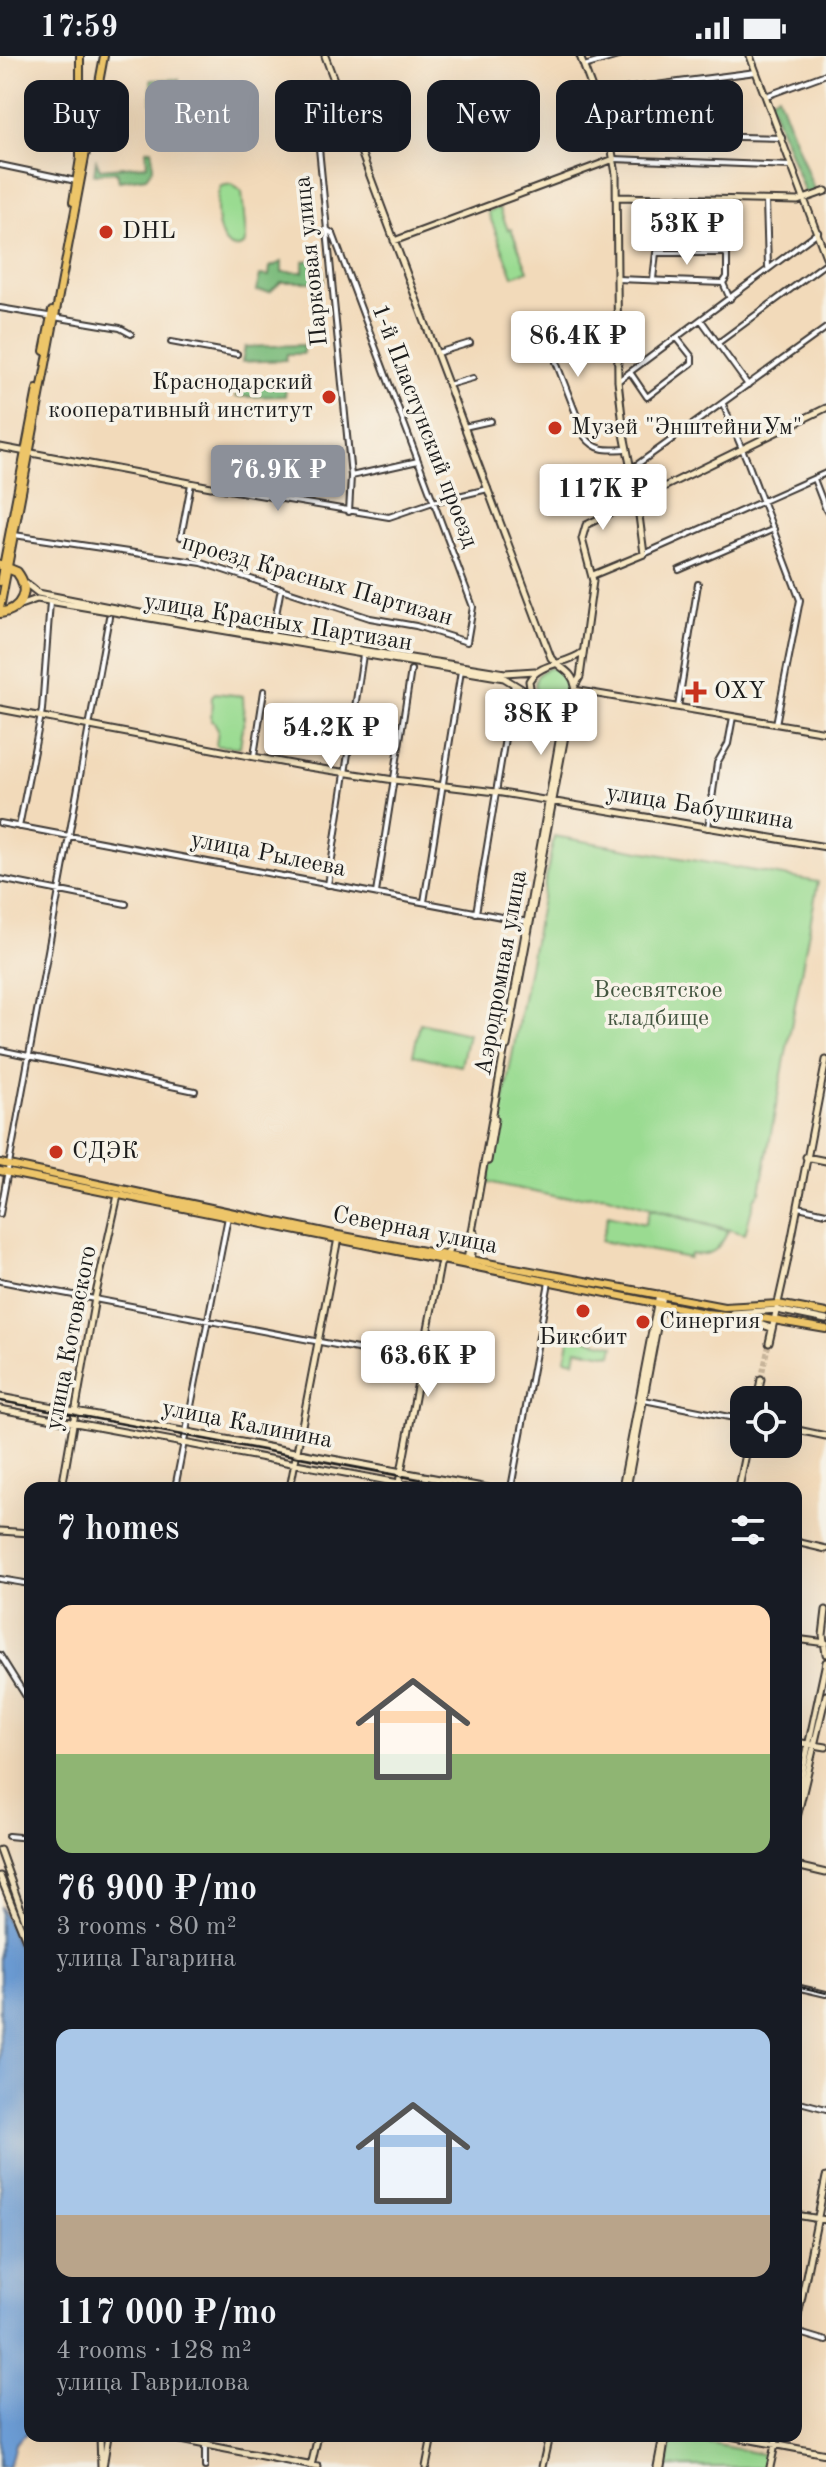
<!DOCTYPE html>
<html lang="en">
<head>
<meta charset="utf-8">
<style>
	:root { --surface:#171b24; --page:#242831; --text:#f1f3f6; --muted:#9ea1a6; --accent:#8c9099 }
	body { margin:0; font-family:"Old Standard TT",serif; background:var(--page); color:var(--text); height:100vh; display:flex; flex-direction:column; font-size:30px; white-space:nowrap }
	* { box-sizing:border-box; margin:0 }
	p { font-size:26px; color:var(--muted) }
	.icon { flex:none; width:44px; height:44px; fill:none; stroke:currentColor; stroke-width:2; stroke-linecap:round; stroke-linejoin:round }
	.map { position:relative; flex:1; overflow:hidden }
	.drawer { position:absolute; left:24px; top:1426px; width:778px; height:960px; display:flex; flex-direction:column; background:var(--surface); border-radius:16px; box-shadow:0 8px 32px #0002 }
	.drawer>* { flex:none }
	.hud { position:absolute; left:24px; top:24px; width:778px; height:72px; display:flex; gap:16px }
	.tools { position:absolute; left:730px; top:1330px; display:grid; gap:16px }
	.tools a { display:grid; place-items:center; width:72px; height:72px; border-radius:16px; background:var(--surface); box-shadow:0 8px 32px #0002; font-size:40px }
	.price { position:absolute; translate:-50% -68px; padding:0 18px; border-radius:8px; background:#fff; color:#222; font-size:26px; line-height:52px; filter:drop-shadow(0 2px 4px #0008) }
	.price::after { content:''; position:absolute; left:50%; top:48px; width:24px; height:18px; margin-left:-12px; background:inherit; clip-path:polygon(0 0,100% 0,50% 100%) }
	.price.active { background:var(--accent); color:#fff }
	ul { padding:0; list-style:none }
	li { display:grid; align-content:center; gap:16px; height:424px; padding:0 32px }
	li span { display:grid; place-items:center; height:248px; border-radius:16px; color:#555 }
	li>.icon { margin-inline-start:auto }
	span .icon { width:144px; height:144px; fill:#fffc; stroke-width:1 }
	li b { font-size:34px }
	h2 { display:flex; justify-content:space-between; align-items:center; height:96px; padding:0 32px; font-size:34px }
	.chip { padding:0 28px; border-radius:16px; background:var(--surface); box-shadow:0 8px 32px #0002; font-size:28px; line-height:72px }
	.chip.active { background:var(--accent); color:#fff }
	.status { display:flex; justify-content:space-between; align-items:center; height:56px; padding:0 40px; background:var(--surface); direction:ltr }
	.status svg { height:22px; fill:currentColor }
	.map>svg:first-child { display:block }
</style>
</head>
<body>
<div class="status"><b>17:59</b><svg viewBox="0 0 49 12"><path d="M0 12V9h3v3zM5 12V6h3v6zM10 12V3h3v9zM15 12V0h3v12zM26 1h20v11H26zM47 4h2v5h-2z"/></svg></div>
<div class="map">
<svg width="826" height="2411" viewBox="0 0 826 2411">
	<rect width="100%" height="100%" fill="#f7f3e8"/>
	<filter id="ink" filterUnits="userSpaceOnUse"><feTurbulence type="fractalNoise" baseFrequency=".0125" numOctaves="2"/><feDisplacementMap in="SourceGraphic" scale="16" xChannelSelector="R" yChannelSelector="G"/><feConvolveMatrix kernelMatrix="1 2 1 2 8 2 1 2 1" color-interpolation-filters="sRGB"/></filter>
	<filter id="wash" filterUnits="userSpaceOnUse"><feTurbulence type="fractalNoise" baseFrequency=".006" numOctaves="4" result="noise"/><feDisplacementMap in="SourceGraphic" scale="32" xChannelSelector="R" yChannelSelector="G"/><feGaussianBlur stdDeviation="1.8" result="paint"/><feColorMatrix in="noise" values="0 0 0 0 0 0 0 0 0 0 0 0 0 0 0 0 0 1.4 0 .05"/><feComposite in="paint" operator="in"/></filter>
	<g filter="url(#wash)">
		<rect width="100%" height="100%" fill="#f2daba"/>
		<path fill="#9adb91" stroke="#5b7c56" stroke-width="2" d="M 232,128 L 242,136 L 246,182 L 244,189 C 215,205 213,142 221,130 Z
			M 499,151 L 508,174 L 511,173 L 528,215 L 513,220 L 488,156 Z
			M535 629a17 17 0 1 1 34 0a17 17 0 1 1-34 0Z
			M 215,637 L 243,640 L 244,663 L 240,691 L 216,690 L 218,673 L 214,666 L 211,665 L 212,640 Z
			M 554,780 L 818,826 L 760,1136 L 755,1141 L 745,1178 L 604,1139 L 557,1141 L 488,1126 Z
			M 420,967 L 468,978 L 461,1010 L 413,999 Z
			M 650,1153 L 728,1175 C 719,1194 712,1201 690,1198 L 689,1202 L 601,1185 L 608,1159 L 645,1168 Z
			M 570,1280 L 614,1289 L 612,1299 L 577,1293 L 575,1305 L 565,1303 Z
			M 673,2380 L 766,2399 L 764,2411 L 667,2411 Z"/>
		<path fill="#7bbb7b" stroke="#4c6c4c" stroke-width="2" d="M 179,23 L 180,50 L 152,52 L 151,24 Z
			M 778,39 L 815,136 L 806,140 L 769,43 Z
			M 152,93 L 153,112 L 146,121 L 119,125 L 117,116 L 94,118 L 96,104 L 100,113 L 147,109 L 146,94 Z
			M 317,204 L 317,210 L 323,210 L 324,226 L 281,226 L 270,236 L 256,235 L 260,219 L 269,220 L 270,211 L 282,206 L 282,216 L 303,216 L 303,205 Z
			M 303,289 L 303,298 L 287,298 L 286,304 L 242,306 L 245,291 Z
			M 287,323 L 285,340 L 236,341 L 240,325 Z"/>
		<path fill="#6d9ed7" stroke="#445d7a" stroke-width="2" d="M 0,1850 L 30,1918 L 30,2363 L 27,2377 L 15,2388 L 9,2411 L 0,2411 Z"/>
	</g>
	<g filter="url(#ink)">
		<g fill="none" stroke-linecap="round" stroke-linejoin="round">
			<path stroke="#c7b49a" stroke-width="5" stroke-dasharray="5 2.5" stroke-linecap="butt" d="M 761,1323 L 769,1287"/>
			<defs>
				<path id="street" d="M 584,10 L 618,0
					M 594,37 L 756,16
					M 766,40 L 826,18
					M 609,78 L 782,82
					M 614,103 L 791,110
					M 0,109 L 76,125
					M 766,145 L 768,211
					M 617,223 L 723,227 L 730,243
					M 653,223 L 656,197 L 725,197 L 727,199 L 727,221 L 723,227
					M 0,252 L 120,272 L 131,278
					M 701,264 L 748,329
					M 617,282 L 558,300 L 556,306 L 585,381 C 597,396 608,394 626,393
					M 171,286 L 237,298
					M 718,287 L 826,207
					M 437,297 L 470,287
					M 630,316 L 647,341 L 692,307 L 692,301 L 677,282
					M 618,325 L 818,176
					M 448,329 L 473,322
					M 723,348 L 748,407 L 800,544 L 776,668
					M 464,371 L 491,365
					M 631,413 L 826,272
					M 351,420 L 418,405
					M 814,423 L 826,454
					M 211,431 L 389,461 L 433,446 L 488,433
					M 349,456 L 351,420 L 318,82 L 324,76 L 351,70
					M 14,479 L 202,507 L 370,562 L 416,570 L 467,586 L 473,551 L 333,178 L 326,173
					M 181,481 L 191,428
					M 644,498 L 826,417
					M 679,514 L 774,473
					M 272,580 L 281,532
					M 678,651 L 698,528
					M 254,700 L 264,635
					M 0,767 L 528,866
					M 19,771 L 42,654 L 50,546
					M 708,772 L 717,707 L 728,688 L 733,661
					M 0,823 L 126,848
					M 328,829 L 363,599
					M 376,837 L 411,614
					M 424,846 L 461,615
					M 476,857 L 514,628
					M 0,994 L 195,1035
					M 798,1151 L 826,1157
					M 0,1158 L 109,561
					M 0,1225 L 420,1305
					M 644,1344 L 744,1364
					M 175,1432 L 228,1161
					M 511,1432 L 549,1226
					M 0,1523 L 30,1528
					M 0,1599 L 30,1647
					M 8,1780 L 30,1782
					M 796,1931 L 826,1938
					M 796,2045 L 826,2053
					M 796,2276 L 826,2285
					M 205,2389 L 205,2411"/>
				<path id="secondary" d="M 325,0 L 551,602 C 560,613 572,614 575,630
					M 580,0 L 609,78 L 616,118 L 618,325 L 624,378 L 637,444 L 644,498 L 593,519
					M 750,0 L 826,201
					M 618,141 L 798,145 L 826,135
					M 394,185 L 614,103
					M 0,391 L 211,431
					M 24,526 L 38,537 L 186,566 L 505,617 L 535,615
					M 20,549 L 37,543 L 504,622 L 530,638
					M 576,628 L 580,621 L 593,525 L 582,483 L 586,469 L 826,352
					M 574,634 L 826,676
					M 570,641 C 556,654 544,651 531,638 L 529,625 C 540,606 567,609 583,596
					M 0,653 L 302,710 L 394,724 L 496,736 L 826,791
					M 507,990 L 573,637
					M 806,1101 L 826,1105
					M 488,1105 L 495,1063
					M 467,1204 L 561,674 L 558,663 L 539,646
					M 471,1204 L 475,1177
					M 733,1257 L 777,1254 L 826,1264
					M 743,1262 L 771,1272
					M 769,1287 L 787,1207 L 826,1004
					M 0,1341 L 488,1432
					M 757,1344 L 761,1323
					M 0,1353 L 426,1432
					M 788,1372 L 826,1380
					M 62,1432 L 95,1242 L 118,1139
					M 290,1432 L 338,1182
					M 398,1432 L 440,1209 L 451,1191 L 471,1179
					M 622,1432 L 659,1238
					M 627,1432 L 663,1239
					M 739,1432 L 748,1388
					M 0,1475 L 30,1477
					M 796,1486 L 826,1493
					M 826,1554 L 823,1579 L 826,1598
					M 796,1583 L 826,1587
					M 796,1686 L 826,1691
					M 796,1747 L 826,1606
					M 796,1766 L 826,1639
					M 0,1794 L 30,1878
					M 796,1810 L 826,1817
					M 0,1820 L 30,1894
					M 796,2159 L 826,2164
					M 796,2270 L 826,2121
					M 100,2380 L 101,2411
					M 160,2380 L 318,2411
					M 730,2380 L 826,2398
					M 205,2389 L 207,2380
					M 311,2410 L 318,2380
					M 103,2411 L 108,2380
					M 426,2411 L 432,2380
					M 542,2411 L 549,2380
					M 657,2411 L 663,2380
					M 661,2411 L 666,2380
					M 770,2411 L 777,2380"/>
				<path id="primary" d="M 73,146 L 80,102 L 80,0
					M 44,295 L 52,255
					M 0,526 L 37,333
					M 0,553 L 104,0
					M 0,1107 L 338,1179 L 703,1247 L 724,1251 L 778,1248 L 826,1257
					M 0,1115 L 705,1257 L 762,1262 L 826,1273"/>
				<path id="highway" d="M 0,509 L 17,516 C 31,534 22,554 0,557"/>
			</defs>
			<use href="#street" stroke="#3c3834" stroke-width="8"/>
			<use href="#secondary" stroke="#3c3834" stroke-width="9"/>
			<use href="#primary" stroke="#3c3834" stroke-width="10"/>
			<use href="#highway" stroke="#3c3834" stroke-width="12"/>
			<use href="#street" stroke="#fff" stroke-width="4"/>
			<use href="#secondary" stroke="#f8e8c3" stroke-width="5"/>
			<use href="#primary" stroke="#edc569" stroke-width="6"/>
			<use href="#highway" stroke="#edc569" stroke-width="8"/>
			<path stroke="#1c1c1c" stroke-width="2" d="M 0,1345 L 463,1432
				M 796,1930 L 826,1937"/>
		</g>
	</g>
	<g fill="#c8321e" stroke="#f7f3e8" stroke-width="3">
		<circle cx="106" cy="176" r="8"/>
		<circle cx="329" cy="341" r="8"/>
		<circle cx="555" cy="372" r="8"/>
		<path d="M692 624h8v8h8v8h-8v8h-8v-8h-8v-8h8z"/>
		<circle cx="56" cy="1096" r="8"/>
		<circle cx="583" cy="1255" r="8"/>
		<circle cx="643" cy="1266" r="8"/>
	</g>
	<g text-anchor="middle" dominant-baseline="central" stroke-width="7" stroke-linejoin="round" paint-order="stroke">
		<g font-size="24" fill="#1c1c1c" stroke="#f7f3e8" text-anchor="start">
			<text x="122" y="176">DHL</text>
			<text x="313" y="327" text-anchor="end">Краснодарский<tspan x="313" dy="28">кооперативный институт</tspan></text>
			<text x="571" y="372">Музей "ЭнштейниУм"</text>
			<text x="714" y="636">OXY</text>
			<text x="72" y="1096">СДЭК</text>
			<text x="659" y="1266">Синергия</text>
			<text x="583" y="1282" text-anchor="middle">Биксбит</text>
		</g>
		<g font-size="24" fill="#1c1c1c" stroke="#f7f3e8">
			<text transform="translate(312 205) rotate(-96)">Парковая улица</text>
			<text transform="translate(424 370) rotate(69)">1-й Пластунский проезд</text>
			<text transform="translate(317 525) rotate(16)">проезд Красных Партизан</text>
			<text transform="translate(278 567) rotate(9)">улица Красных Партизан</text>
			<text transform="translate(700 752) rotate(9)">улица Бабушкина</text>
			<text transform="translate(268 799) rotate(11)">улица Рылеева</text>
			<text transform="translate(502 917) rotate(-80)">Аэродромная улица</text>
			<text transform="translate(415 1175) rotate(11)">Северная улица</text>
			<text transform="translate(72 1282) rotate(-79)">улица Котовского</text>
			<text transform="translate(247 1369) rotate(11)">улица Калинина</text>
		</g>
		<g font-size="24" fill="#42553f" stroke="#f7f3e8">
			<text x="658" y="935">Всесвятское<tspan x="658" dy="28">кладбище</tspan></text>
		</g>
	</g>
</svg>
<div class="tools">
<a><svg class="icon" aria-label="locate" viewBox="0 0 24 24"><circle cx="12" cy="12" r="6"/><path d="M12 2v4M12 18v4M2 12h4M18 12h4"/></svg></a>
</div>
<b class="price" style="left:687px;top:211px">53K ₽</b>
<b class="price" style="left:578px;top:323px">86.4K ₽</b>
<b class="price active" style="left:278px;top:457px">76.9K ₽</b>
<b class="price" style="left:603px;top:476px">117K ₽</b>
<b class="price" style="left:541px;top:701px">38K ₽</b>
<b class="price" style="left:331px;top:715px">54.2K ₽</b>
<b class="price" style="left:428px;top:1343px">63.6K ₽</b>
<div class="hud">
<a class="chip">Buy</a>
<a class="chip active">Rent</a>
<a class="chip">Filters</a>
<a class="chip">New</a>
<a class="chip">Apartment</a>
</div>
<section class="drawer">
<h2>7 homes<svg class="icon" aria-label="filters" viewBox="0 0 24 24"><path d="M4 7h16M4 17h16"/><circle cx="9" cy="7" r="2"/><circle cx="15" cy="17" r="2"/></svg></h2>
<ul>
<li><span style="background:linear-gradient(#ffd9b3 60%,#8fb573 0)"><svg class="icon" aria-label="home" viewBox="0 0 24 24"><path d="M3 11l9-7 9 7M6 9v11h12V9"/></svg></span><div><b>76 900 ₽/mo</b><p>3 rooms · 80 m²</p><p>улица Гагарина</p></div></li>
<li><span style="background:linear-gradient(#a9c7e8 75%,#b9a48a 0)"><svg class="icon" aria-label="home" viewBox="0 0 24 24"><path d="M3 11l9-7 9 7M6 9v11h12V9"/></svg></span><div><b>117 000 ₽/mo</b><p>4 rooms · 128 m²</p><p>улица Гаврилова</p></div></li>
</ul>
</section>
</div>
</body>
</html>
